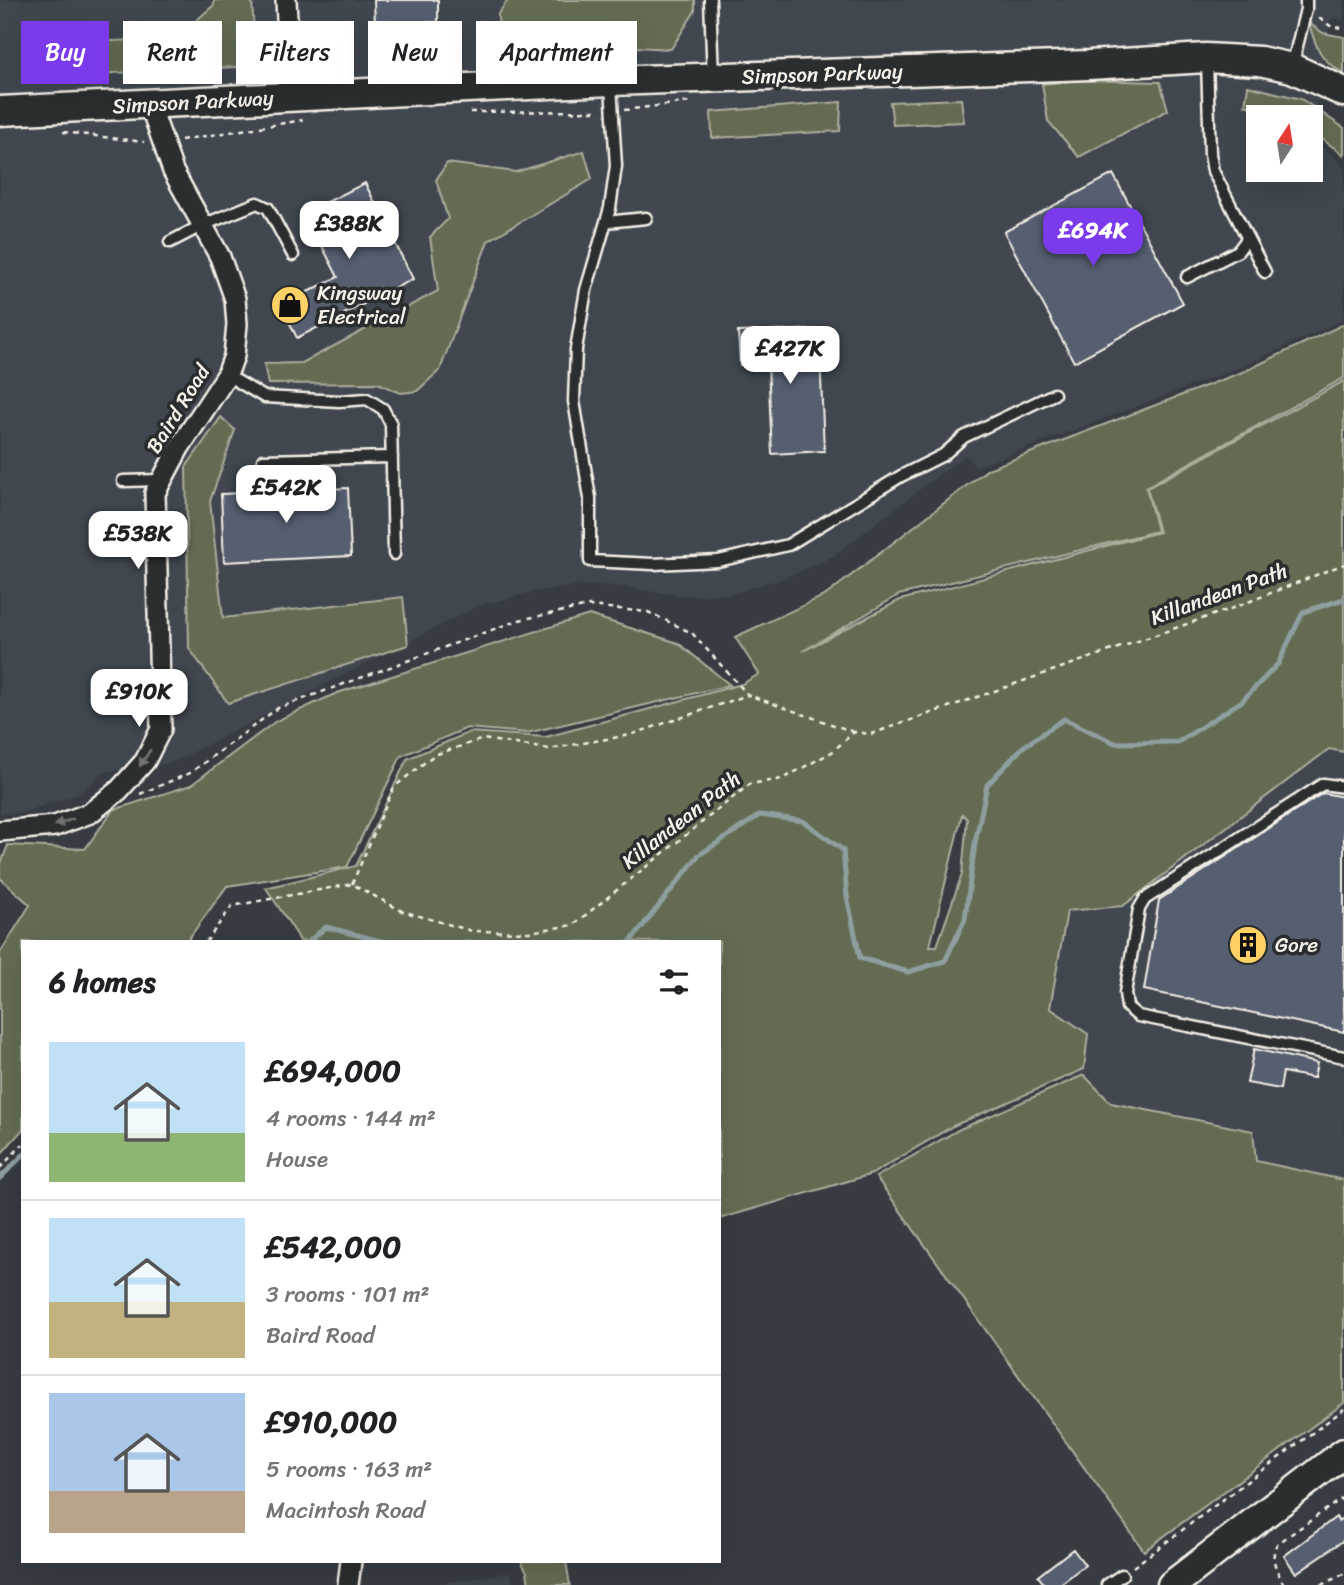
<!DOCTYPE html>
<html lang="en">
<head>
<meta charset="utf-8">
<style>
	:root { --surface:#fff; --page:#f6f6f6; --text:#202124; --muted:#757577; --line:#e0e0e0; --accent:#7c3aed }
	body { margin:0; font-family:Sriracha,sans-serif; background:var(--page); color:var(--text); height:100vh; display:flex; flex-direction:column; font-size:26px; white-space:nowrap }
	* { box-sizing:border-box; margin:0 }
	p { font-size:23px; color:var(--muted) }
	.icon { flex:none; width:38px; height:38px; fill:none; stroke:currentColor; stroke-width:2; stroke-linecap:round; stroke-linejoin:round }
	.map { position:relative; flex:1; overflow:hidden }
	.drawer { position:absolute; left:21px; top:940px; width:700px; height:623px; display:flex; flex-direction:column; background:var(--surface); border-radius:0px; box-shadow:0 7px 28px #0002 }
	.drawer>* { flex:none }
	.banner { position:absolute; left:21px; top:21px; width:700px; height:63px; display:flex; gap:14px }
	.needle { width:46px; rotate:12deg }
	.fabs { position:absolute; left:1246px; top:105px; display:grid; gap:14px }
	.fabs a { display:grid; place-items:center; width:77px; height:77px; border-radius:0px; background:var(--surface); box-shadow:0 7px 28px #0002; font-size:35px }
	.price { position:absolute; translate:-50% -60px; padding:0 16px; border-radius:14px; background:#fff; color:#222; font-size:23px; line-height:46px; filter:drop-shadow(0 2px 4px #0008) }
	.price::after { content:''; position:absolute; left:50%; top:42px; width:21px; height:16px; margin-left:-10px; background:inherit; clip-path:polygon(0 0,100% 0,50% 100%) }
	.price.current { background:var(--accent); color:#fff }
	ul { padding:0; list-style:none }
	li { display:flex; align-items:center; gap:21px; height:175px; padding:0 28px }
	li+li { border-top:2px solid var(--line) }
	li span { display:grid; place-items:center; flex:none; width:196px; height:140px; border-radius:0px; color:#555 }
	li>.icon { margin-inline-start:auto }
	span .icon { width:84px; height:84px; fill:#fffc; stroke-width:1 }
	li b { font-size:30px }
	h2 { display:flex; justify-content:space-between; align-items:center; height:84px; padding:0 28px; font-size:30px }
	.tag { padding:0 24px; border-radius:0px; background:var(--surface); box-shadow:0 7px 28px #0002; font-size:24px; line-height:63px }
	.tag.current { background:var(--accent); color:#fff }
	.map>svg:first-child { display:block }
</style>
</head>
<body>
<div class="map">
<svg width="1344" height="1585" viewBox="0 0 1344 1585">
	<rect width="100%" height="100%" fill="#373c42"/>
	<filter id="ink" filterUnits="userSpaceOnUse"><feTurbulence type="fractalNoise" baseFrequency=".0143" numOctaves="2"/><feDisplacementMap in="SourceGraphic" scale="14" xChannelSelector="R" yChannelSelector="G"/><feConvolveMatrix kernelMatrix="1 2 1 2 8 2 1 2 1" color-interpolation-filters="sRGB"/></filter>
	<g filter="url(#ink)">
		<path fill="#404650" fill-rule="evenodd" d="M 0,0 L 1344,0 L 1344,20 L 1331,18 L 1312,137 L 1338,160 L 1344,168 L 1344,319 L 1241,367 L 976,467 L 965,455 L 832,557 L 785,578 L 730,594 L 682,596 L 614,586 L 586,585 L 532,592 L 478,606 L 172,763 L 104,772 L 79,794 L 21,813 L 0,814 ZM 1258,117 L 1311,117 L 1311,170 L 1258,170 Z
			M 1344,695 L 1344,1206 L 1074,1089 L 1028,954 L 1054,847 Z
			M 511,1572 L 513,1585 L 432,1585 Z"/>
		<path fill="#636c52" stroke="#acae9d" stroke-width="2" fill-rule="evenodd" d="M 214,0 L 252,0 L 256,66 L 32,77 L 30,45 L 176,38 L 214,5 Z
			M 508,0 L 695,0 L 695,11 L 671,49 L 636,47 L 590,33 L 555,60 L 527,62 L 499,44 L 498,14 Z
			M 1309,23 L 1323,33 L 1344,37 L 1344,73 C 1321,62 1315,46 1309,23 Z
			M 1081,80 L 1160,82 L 1168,110 L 1079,157 L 1048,121 L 1042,84 Z
			M 1248,86 L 1301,99 L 1344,128 L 1344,155 L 1311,131 L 1311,117 L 1282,117 L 1245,105 Z
			M 961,99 L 964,122 L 893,125 L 890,102 Z
			M 841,102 L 840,131 L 712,138 L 711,112 Z
			M 584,151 L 592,179 L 488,241 L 440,370 L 417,391 L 401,393 L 378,383 L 268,384 L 264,364 L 302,363 L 438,291 L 430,237 L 448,219 L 436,180 L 447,163 L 516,172 Z
			M 1344,324 L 1344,378 L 1146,487 L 1157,531 L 899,595 L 803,651 L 900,600 L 1159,532 L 1147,488 L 1344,381 L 1344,752 L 1329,749 L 1123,906 L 1067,911 L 1050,1008 L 1088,1034 L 1084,1069 L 953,1126 L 872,1174 L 719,1219 L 719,942 L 300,941 L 297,935 L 266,888 L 356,866 L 407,759 L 470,732 L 546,737 L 742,684 L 759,674 L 735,637 L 826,595 L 988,469 L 1245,371 ZM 962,814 L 967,819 L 962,874 L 937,946 L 930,946 Z
			M 221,417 L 235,430 L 210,501 L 223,618 L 403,597 L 408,645 L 228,703 L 189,648 L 186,467 Z
			M 589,615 L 678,643 L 730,685 L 527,733 L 467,728 L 401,756 L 347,867 L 227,886 L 187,941 L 23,942 L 23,1129 L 0,1155 L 0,953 L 30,905 L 0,878 L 0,866 L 8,845 L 85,849 L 113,810 L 191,785 L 276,721 L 337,693 Z
			M 1084,1075 L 1111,1103 L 1253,1131 L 1256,1161 L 1344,1180 L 1344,1403 L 1144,1551 L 876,1177 L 960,1129 Z
			M 521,1561 L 566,1561 L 570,1585 L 529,1585 L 527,1572 Z"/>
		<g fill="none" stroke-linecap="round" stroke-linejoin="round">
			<path stroke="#8f9fa0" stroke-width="5" d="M 308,942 L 326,927 L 385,942
				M 630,942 L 699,855 L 760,815 L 803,821 L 843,850 L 847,896 L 860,958 L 908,972 L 945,961 L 965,919 L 975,843 L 987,785 L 1023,747 L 1064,719 L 1115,743 L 1178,742 L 1242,701 L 1278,664 L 1303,612 L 1344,599
				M 0,1178 L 23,1155"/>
		</g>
		<path fill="#555e6f" stroke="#f4f1e8" stroke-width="2" d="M 374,0 L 438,0 L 438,22 L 375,24 Z
			M 1113,174 L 1183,303 L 1074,362 L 1004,232 Z
			M 365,183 L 413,279 L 297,338 L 281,305 L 338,277 L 305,213 Z
			M 819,329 L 824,451 L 772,454 L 768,364 L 740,365 L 738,332 Z
			M 348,488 L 351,556 L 224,562 L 221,494 Z
			M 1323,793 L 1344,797 L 1344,1032 L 1144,990 L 1159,900 Z
			M 1254,1049 L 1317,1063 L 1314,1078 L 1283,1072 L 1280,1089 L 1247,1083 Z
			M 1336,1517 L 1338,1521 L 1344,1517 L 1344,1540 L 1296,1573 L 1284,1556 Z
			M 1073,1549 L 1085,1565 L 1059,1585 L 1045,1585 L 1038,1576 Z"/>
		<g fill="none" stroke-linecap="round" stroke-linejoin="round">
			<defs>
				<path id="lane" d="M 710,0 L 713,77
					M 1207,62 L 1210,154 L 1213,171 L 1265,272
					M 1292,67 L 1306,9 L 1306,0
					M 611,85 L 616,166 L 610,208 L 586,290 L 576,349 L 574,401 L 590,498 L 590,561 L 653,564 L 718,561 L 788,545 L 901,476 L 943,455 L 964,437 L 1054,394
					M 606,222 L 646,218
					M 170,242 L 203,225 L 257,203 L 268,208 L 293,255
					M 1187,277 L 1238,251 L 1247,239
					M 227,375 L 264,397 L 339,401 L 367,399 L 383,409 L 391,424 L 394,554
					M 263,460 L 392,457
					M 123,481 L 161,480
					M 1344,787 L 1323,784 L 1145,899 L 1139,909 L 1125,993 L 1127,1007 L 1138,1016 L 1344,1057
					M 1107,1585 L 1122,1575"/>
				<path id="street" d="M 286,0 L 291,97
					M 0,831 L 55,826 L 90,813 L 119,790 L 145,761 L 161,729 L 155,493 L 179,448 L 227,375 L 234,356 L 237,324 L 235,299 L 220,257 L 173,171 L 150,105
					M 348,1585 L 351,1561"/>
				<path id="secondary" d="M 0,111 L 610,81 L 1089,65 L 1206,58 L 1260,61 L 1292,68 L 1344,92
					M 1172,1585 L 1344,1453"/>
			</defs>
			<use href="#lane" stroke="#f4f1e8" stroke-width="15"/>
			<use href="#street" stroke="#f4f1e8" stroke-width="24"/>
			<use href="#secondary" stroke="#f4f1e8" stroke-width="33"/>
			<path stroke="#f4f1e8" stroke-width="2.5" stroke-dasharray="5 5" stroke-linecap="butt" d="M 1319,18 L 1332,27 L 1344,28
				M 624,110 L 690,102
				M 470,112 L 600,111
				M 63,132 L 144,142
				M 181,140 L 303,120
				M 140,794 L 190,773 L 278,708 L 519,620 L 589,606 L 648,612 L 692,633 L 748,695 L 854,732
				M 352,884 L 394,787 L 434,755 L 483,739 L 549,749 L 630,735 L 748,695
				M 206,942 L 232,906 L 352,884 L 402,911 L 472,931 L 529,932 L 573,925 L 750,784 L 782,779 L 832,752 L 854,732 L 871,734 L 1233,608 L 1344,564
				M 0,1168 L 23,1144
				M 1133,1567 L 1344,1409
				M 1284,1585 C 1277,1570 1269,1559 1277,1544 L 1344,1497
				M 1321,1585 L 1344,1574"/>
			<use href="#lane" stroke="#2a2d2e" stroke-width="10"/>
			<use href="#street" stroke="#2a2d2e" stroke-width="19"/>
			<use href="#secondary" stroke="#2a2d2e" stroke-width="28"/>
		</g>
		<defs><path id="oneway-solid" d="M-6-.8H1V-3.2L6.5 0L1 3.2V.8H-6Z" transform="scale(1.75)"/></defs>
		<g fill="#71726f">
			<use href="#oneway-solid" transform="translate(145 758) rotate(123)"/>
			<use href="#oneway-solid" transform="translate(64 822) rotate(161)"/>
		</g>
	</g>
	<defs>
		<symbol id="shop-disc" viewBox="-11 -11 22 22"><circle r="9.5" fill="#ffd166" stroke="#2a2d2e"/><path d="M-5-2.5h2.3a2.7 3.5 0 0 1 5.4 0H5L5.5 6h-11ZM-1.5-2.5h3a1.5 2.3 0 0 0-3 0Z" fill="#111"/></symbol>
		<symbol id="building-disc" viewBox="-11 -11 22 22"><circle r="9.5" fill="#ffd166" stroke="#2a2d2e"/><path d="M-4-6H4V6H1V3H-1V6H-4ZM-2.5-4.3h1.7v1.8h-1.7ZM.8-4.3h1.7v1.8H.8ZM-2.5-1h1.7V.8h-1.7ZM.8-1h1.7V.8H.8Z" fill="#111"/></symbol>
	</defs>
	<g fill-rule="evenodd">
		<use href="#shop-disc" x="268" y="283" width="44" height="44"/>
		<use href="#building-disc" x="1226" y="923" width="44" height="44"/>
	</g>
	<g text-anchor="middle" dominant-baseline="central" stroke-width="7" stroke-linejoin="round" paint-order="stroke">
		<g font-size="21" fill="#f4f1e8" stroke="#2a2d2e">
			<text transform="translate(822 74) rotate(-2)">Simpson Parkway</text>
			<text transform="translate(193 102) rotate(-3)">Simpson Parkway</text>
			<text transform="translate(178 409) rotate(-58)">Baird Road</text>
			<text transform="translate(1219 594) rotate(-20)">Killandean Path</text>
			<text transform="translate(681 820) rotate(-38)">Killandean Path</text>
		</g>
		<g font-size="21" fill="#f4f1e8" stroke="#2a2d2e" text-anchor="start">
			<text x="317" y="293">Kingsway<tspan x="317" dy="24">Electrical</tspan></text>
			<text x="1275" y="945">Gore</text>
		</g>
	</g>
</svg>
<div class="fabs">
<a><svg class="needle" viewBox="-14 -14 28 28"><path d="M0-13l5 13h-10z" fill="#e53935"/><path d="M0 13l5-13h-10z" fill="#757577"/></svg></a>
</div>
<b class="price" style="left:349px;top:261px">£388K</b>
<b class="price current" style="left:1093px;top:268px">£694K</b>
<b class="price" style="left:790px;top:386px">£427K</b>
<b class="price" style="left:286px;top:525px">£542K</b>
<b class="price" style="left:138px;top:571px">£538K</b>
<b class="price" style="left:139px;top:729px">£910K</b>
<div class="banner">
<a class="tag current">Buy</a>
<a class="tag">Rent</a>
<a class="tag">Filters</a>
<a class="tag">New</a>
<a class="tag">Apartment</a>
</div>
<section class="drawer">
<h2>6 homes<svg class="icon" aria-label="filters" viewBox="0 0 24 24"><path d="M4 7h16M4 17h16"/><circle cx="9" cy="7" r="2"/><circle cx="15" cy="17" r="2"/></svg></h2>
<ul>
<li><span style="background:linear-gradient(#bfe0f5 65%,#8fb573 0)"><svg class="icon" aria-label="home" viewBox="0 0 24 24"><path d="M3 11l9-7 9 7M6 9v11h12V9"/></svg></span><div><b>£694,000</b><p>4 rooms · 144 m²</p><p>House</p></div></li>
<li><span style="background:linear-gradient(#bfe0f5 60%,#c2b280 0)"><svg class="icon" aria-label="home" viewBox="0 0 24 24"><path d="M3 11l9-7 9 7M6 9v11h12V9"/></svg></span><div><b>£542,000</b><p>3 rooms · 101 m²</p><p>Baird Road</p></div></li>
<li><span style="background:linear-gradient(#a9c7e8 70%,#b9a48a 0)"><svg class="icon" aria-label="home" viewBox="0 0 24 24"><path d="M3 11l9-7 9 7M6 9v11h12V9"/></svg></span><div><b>£910,000</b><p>5 rooms · 163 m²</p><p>Macintosh Road</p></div></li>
</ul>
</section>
</div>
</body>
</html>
